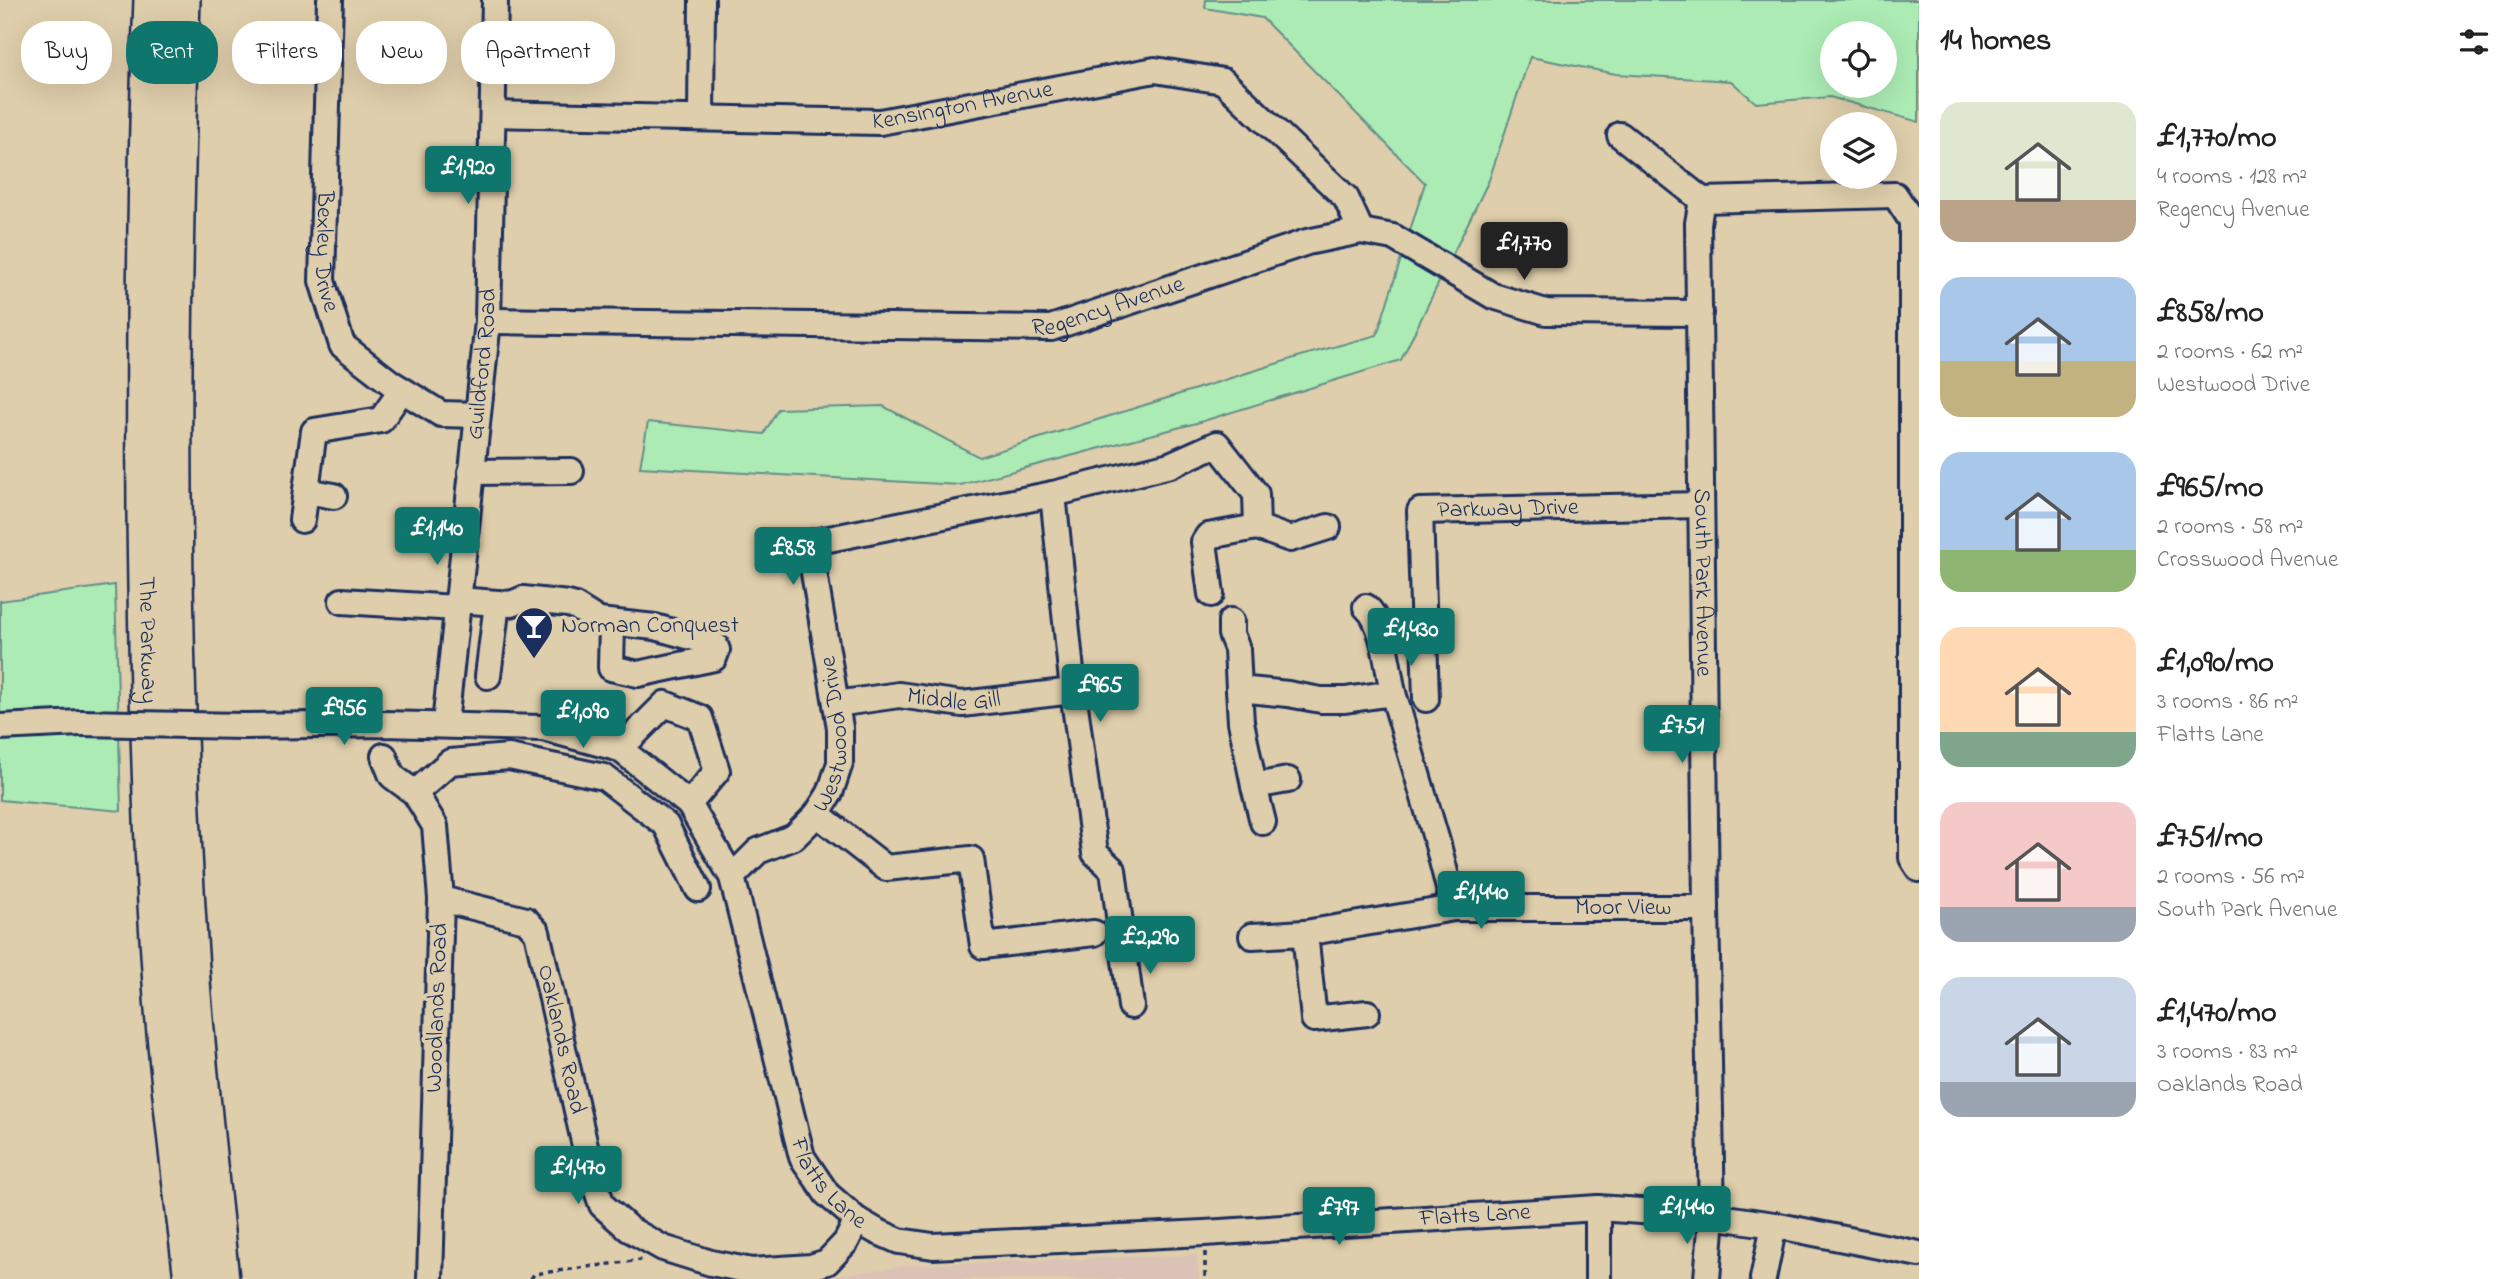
<!DOCTYPE html>
<html lang="en">
<head>
<meta charset="utf-8">
<style>
	:root { --surface:#fff; --page:#f6f6f6; --text:#222; --muted:#767676; --accent:#0f766e }
	body { margin:0; font-family:"Indie Flower",sans-serif; background:var(--page); color:var(--text); height:100vh; display:flex; flex-direction:column; font-size:26px; white-space:nowrap }
	* { box-sizing:border-box; margin:0 }
	p { font-size:23px; color:var(--muted) }
	.icon { flex:none; width:38px; height:38px; fill:none; stroke:currentColor; stroke-width:2; stroke-linecap:round; stroke-linejoin:round }
	.map { position:relative; flex:1; overflow:hidden }
	.drawer { display:flex; flex-direction:column; background:var(--surface); width:595px }
	.drawer>* { flex:none }
	.banner { position:absolute; left:21px; top:21px; width:665px; height:63px; display:flex; gap:14px }
	.buttons { position:absolute; left:1820px; top:21px; display:grid; gap:14px }
	.buttons a { display:grid; place-items:center; width:77px; height:77px; border-radius:50%; background:var(--surface); box-shadow:0 7px 28px #0002; font-size:35px }
	.price { position:absolute; translate:-50% -60px; padding:0 16px; border-radius:7px; background:var(--accent); color:#fff; font-size:23px; line-height:46px; filter:drop-shadow(0 2px 4px #0008) }
	.price::after { content:''; position:absolute; left:50%; top:42px; width:21px; height:16px; margin-left:-10px; background:inherit; clip-path:polygon(0 0,100% 0,50% 100%) }
	.price.active { background:#222; color:#fff }
	ul { padding:0; list-style:none }
	li { display:flex; align-items:center; gap:21px; height:175px; padding:0 21px }
	li span { display:grid; place-items:center; flex:none; width:196px; height:140px; border-radius:21px; color:#555 }
	li>.icon { margin-inline-start:auto }
	span .icon { width:84px; height:84px; fill:#fffc; stroke-width:1 }
	li b { font-size:30px }
	h2 { display:flex; justify-content:space-between; align-items:center; height:84px; padding:0 21px; font-size:30px }
	.chip { padding:0 24px; border-radius:28px; background:var(--surface); box-shadow:0 7px 28px #0002; font-size:24px; line-height:63px }
	.chip.active { background:var(--accent); color:#fff }
	main { display:flex; flex:1; min-height:0 }
	.map>svg:first-child { display:block }
</style>
</head>
<body>
<main>
<div class="map">
<svg width="1919" height="1279" viewBox="0 0 1919 1279">
	<rect width="100%" height="100%" fill="#dfceab"/>
	<filter id="ink" filterUnits="userSpaceOnUse"><feTurbulence type="fractalNoise" baseFrequency=".0143" numOctaves="2"/><feDisplacementMap in="SourceGraphic" scale="14" xChannelSelector="R" yChannelSelector="G"/><feConvolveMatrix kernelMatrix="1 2 1 2 8 2 1 2 1" color-interpolation-filters="sRGB"/></filter>
	<g filter="url(#ink)">
		<path fill="#dac2b6" d="M 1197,1255 L 1199,1279 L 809,1279 L 914,1265 Z"/>
		<path fill="#acecb4" stroke="#648e89" stroke-width="2" fill-rule="evenodd" d="M 1206,0 L 1919,0 L 1919,122 L 1830,97 L 1756,103 L 1731,81 L 1616,74 L 1530,57 L 1489,180 L 1401,360 L 1200,422 L 960,485 L 640,467 L 648,422 L 764,434 L 778,409 L 883,406 L 979,457 L 1301,356 L 1377,335 L 1425,183 L 1262,18 L 1205,8 ZM 1832,33 L 1885,33 L 1885,86 L 1832,86 Z
			M 115,585 L 121,811 L 0,800 L 0,601 Z"/>
		<g fill="none" stroke-linecap="round" stroke-linejoin="round">
			<defs>
				<g id="minor">
					<path id="s1" d="M 330,0 L 322,281 L 342,345 L 391,383 L 441,414 L 477,415"/>
					<path id="s2" d="M 493,114 L 880,122 L 1155,70 L 1223,81 L 1346,198 L 1361,231"/>
					<path d="M 701,118 L 702,0"/>
					<path d="M 1620,135 L 1702,200 L 1895,195 L 1912,221 L 1919,221"/>
					<path id="s3" d="M 1702,200 L 1698,223 L 1706,908 L 1712,1216 L 1707,1279"/>
					<path d="M 1912,221 L 1912,858 L 1919,869"/>
					<path id="s4" d="M 488,321 L 1051,328 L 1307,242 L 1361,231 L 1393,237 L 1493,296 L 1546,312 L 1700,313"/>
					<path d="M 471,472 L 571,471"/>
					<path d="M 306,491 L 334,496"/>
					<path d="M 1053,494 L 1073,691 L 1095,853 L 1113,870 L 1131,1006"/>
					<path d="M 302,520 L 314,431 L 381,420 L 402,390"/>
					<path d="M 1211,594 L 1204,542 L 1208,536 L 1257,527 L 1290,539 L 1328,527"/>
					<path d="M 457,600 L 511,604 L 523,599 L 568,604 L 575,606 L 599,621 L 655,627 L 709,642 L 715,645 L 717,650 L 714,658 L 638,674 L 611,668 L 612,623"/>
					<path d="M 342,601 L 456,608"/>
					<path d="M 1366,607 C 1384,622 1388,670 1393,693"/>
					<path d="M 1231,621 L 1231,634 L 1237,649 L 1239,689 L 1288,694 L 1321,700 L 1345,700 L 1393,693 L 1438,845 L 1454,908"/>
					<path d="M 488,676 L 497,603"/>
					<path d="M 1239,689 L 1241,722 L 1254,786 L 1288,780"/>
					<path id="s5" d="M 1426,699 L 1420,511 L 1701,505"/>
					<path id="s6" d="M 836,704 L 899,695 L 962,704 L 1073,691"/>
					<path id="s7" d="M 445,724 L 488,321 L 495,0"/>
					<path id="s8" d="M 244,726 L 383,724 L 543,728 L 620,749 L 689,804 L 732,877 L 802,1157 L 827,1194 L 857,1220 L 876,1231 L 899,1241 L 933,1246 L 1204,1233 L 1598,1208 L 1712,1216 L 1774,1225 L 1919,1254"/>
					<path d="M 0,727 L 80,723"/>
					<path d="M 620,749 L 665,704 L 700,718 L 717,771 L 689,804"/>
					<path d="M 384,756 L 392,776 L 415,793 L 435,826 L 441,899 L 430,1279"/>
					<path d="M 1254,786 L 1263,822"/>
					<path d="M 415,793 L 450,762 L 509,757 L 604,777 L 666,825 L 698,889"/>
					<path d="M 817,814 L 886,868 L 971,859 L 983,946 L 1094,933"/>
					<path id="s9" d="M 732,877 L 758,851 L 794,837 L 817,814 L 830,793 L 840,763 L 840,728 L 809,543 L 1053,494 L 1170,465 L 1217,444 L 1256,494 L 1257,527"/>
					<path id="s10" d="M 441,899 L 526,920 L 537,932 L 591,1173 L 602,1205 L 629,1229 L 663,1248 L 711,1263 L 752,1271 L 811,1267 L 827,1262 L 846,1242 L 857,1220"/>
					<path d="M 1252,936 L 1305,933"/>
					<path id="s11" d="M 1367,1013 L 1314,1019 L 1305,933 L 1454,908 L 1706,908"/>
					<path d="M 1598,1279 L 1598,1208"/>
					<path d="M 1763,1279 L 1774,1225"/>
				</g>
				<g id="highway">
					<path id="s12" d="M 152,0 C 145,172 144,343 145,515 C 147,676 150,837 162,997 C 169,1092 181,1185 192,1279"/>
					<path d="M 182,0 C 171,302 169,606 187,907 C 194,1031 208,1155 221,1279"/>
				</g>
			</defs>
			<use href="#minor" stroke="#1b2f5e" stroke-width="30"/>
			<use href="#highway" stroke="#1b2f5e" stroke-width="40"/>
			<path stroke="#1b2f5e" stroke-width="3.5" stroke-dasharray="5 5" stroke-linecap="butt" d="M 1205,1252 L 1205,1279
				M 531,1279 L 534,1274 L 641,1260"/>
			<use href="#minor" stroke="#dfceab" stroke-width="24"/>
			<use href="#highway" stroke="#dfceab" stroke-width="35"/>
			<defs>
				<path id="minor-bridge" d="M 80,723 L 244,726"/>
			</defs>
			<use href="#minor-bridge" stroke="#1b2f5e" stroke-width="30" stroke-linecap="butt"/>
			<use href="#minor-bridge" stroke="#dfceab" stroke-width="24"/>
		</g>
	</g>
	<defs>
		<symbol id="bar-pin" viewBox="-11 -11 22 30"><path d="M0 17L-7.5 6A9.5 9.5 0 1 1 7.5 6Z" fill="#1b2f5e" stroke="#dfceab"/><path d="M-6-5H6L.8 .8V4.5H3.5V6h-7V4.5H-.8V.8Z" fill="#fff"/></symbol>
	</defs>
	<g fill-rule="evenodd">
		<use href="#bar-pin" x="512" y="604" width="44" height="60"/>
	</g>
	<g text-anchor="middle" dominant-baseline="central" stroke-width="7" stroke-linejoin="round" paint-order="stroke">
		<g font-size="24" fill="#1b2f5e" stroke="#dfceab">
			<text stroke="none"><textPath href="#s2" startOffset="471">Kensington Avenue</textPath></text>
			<text stroke="none"><textPath href="#s1" startOffset="252">Bexley Drive</textPath></text>
			<text stroke="none"><textPath href="#s4" startOffset="623">Regency Avenue</textPath></text>
			<text stroke="none"><textPath href="#s7" startOffset="362">Guildford Road</textPath></text>
			<text stroke="none"><textPath href="#s5" startOffset="276">Parkway Drive</textPath></text>
			<text stroke="none"><textPath href="#s3" startOffset="383">South Park Avenue</textPath></text>
			<text stroke="none"><textPath href="#s12" startOffset="640">The Parkway</textPath></text>
			<text stroke="none"><textPath href="#s6" startOffset="119">Middle Gill</textPath></text>
			<text stroke="none"><textPath href="#s9" startOffset="192">Westwood Drive</textPath></text>
			<text stroke="none"><textPath href="#s11" startOffset="460">Moor View</textPath></text>
			<text transform="translate(438 1008) rotate(-88)">Woodlands Road</text>
			<text stroke="none"><textPath href="#s10" startOffset="214">Oaklands Road</textPath></text>
			<text stroke="none"><textPath href="#s8" startOffset="877">Flatts Lane</textPath></text>
			<text stroke="none"><textPath href="#s8" startOffset="1549">Flatts Lane</textPath></text>
		</g>
		<g font-size="24" fill="#1b2f5e" stroke="#dfceab" text-anchor="start">
			<text x="561" y="626">Norman Conquest</text>
		</g>
	</g>
</svg>
<div class="buttons">
<a><svg class="icon" aria-label="locate" viewBox="0 0 24 24"><circle cx="12" cy="12" r="6"/><path d="M12 2v4M12 18v4M2 12h4M18 12h4"/></svg></a>
<a><svg class="icon" aria-label="layers" viewBox="0 0 24 24"><path d="M12 4l9 5-9 5-9-5zM3 14l9 5 9-5"/></svg></a>
</div>
<b class="price" style="left:468px;top:206px">£1,920</b>
<b class="price active" style="left:1524px;top:282px">£1,770</b>
<b class="price" style="left:437px;top:567px">£1,140</b>
<b class="price" style="left:793px;top:587px">£858</b>
<b class="price" style="left:1411px;top:668px">£1,430</b>
<b class="price" style="left:1100px;top:724px">£965</b>
<b class="price" style="left:344px;top:747px">£956</b>
<b class="price" style="left:583px;top:750px">£1,090</b>
<b class="price" style="left:1682px;top:765px">£751</b>
<b class="price" style="left:1481px;top:931px">£1,440</b>
<b class="price" style="left:1150px;top:976px">£2,290</b>
<b class="price" style="left:578px;top:1206px">£1,470</b>
<b class="price" style="left:1687px;top:1246px">£1,440</b>
<b class="price" style="left:1339px;top:1247px">£797</b>
<div class="banner">
<a class="chip">Buy</a>
<a class="chip active">Rent</a>
<a class="chip">Filters</a>
<a class="chip">New</a>
<a class="chip">Apartment</a>
</div>
</div>
<section class="drawer">
<h2>14 homes<svg class="icon" aria-label="filters" viewBox="0 0 24 24"><path d="M4 7h16M4 17h16"/><circle cx="9" cy="7" r="2"/><circle cx="15" cy="17" r="2"/></svg></h2>
<ul>
<li><span style="background:linear-gradient(#dfe7d0 70%,#b9a48a 0)"><svg class="icon" aria-label="home" viewBox="0 0 24 24"><path d="M3 11l9-7 9 7M6 9v11h12V9"/></svg></span><div><b>£1,770/mo</b><p>4 rooms · 128 m²</p><p>Regency Avenue</p></div></li>
<li><span style="background:linear-gradient(#a9c7e8 60%,#c2b280 0)"><svg class="icon" aria-label="home" viewBox="0 0 24 24"><path d="M3 11l9-7 9 7M6 9v11h12V9"/></svg></span><div><b>£858/mo</b><p>2 rooms · 62 m²</p><p>Westwood Drive</p></div></li>
<li><span style="background:linear-gradient(#a9c7e8 70%,#8fb573 0)"><svg class="icon" aria-label="home" viewBox="0 0 24 24"><path d="M3 11l9-7 9 7M6 9v11h12V9"/></svg></span><div><b>£965/mo</b><p>2 rooms · 58 m²</p><p>Crosswood Avenue</p></div></li>
<li><span style="background:linear-gradient(#ffd9b3 75%,#7fa58c 0)"><svg class="icon" aria-label="home" viewBox="0 0 24 24"><path d="M3 11l9-7 9 7M6 9v11h12V9"/></svg></span><div><b>£1,090/mo</b><p>3 rooms · 86 m²</p><p>Flatts Lane</p></div></li>
<li><span style="background:linear-gradient(#f6c9c9 75%,#9aa5b1 0)"><svg class="icon" aria-label="home" viewBox="0 0 24 24"><path d="M3 11l9-7 9 7M6 9v11h12V9"/></svg></span><div><b>£751/mo</b><p>2 rooms · 56 m²</p><p>South Park Avenue</p></div></li>
<li><span style="background:linear-gradient(#c9d6e8 75%,#9aa5b1 0)"><svg class="icon" aria-label="home" viewBox="0 0 24 24"><path d="M3 11l9-7 9 7M6 9v11h12V9"/></svg></span><div><b>£1,470/mo</b><p>3 rooms · 83 m²</p><p>Oaklands Road</p></div></li>
</ul>
</section>
</main>
</body>
</html>
